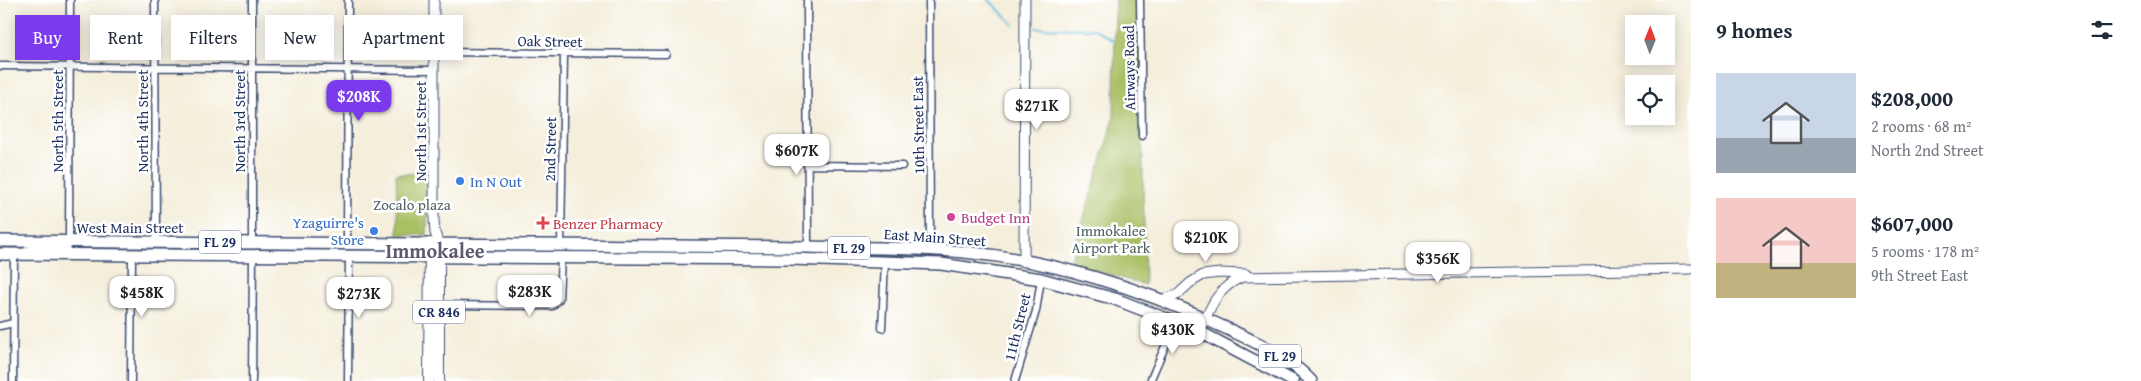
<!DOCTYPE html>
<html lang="en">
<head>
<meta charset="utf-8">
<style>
	:root { --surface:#fff; --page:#f2f2f3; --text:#1f2937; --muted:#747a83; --accent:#7c3aed }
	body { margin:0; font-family:"Gentium Book Plus",serif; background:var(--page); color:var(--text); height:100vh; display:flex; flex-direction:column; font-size:19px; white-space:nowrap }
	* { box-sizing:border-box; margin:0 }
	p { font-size:16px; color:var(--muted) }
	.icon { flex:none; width:28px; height:28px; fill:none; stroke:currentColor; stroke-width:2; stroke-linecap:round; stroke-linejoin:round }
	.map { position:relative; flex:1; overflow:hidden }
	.panel { display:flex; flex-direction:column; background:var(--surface); width:450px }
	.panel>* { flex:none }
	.guide { position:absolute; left:15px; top:15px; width:475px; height:45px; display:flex; gap:10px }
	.needle { width:32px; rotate:1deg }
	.buttons { position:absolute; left:1625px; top:15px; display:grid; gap:10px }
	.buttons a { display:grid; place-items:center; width:50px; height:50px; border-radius:0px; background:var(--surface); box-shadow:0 2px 12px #0003; font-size:25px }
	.price { position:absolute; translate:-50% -42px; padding:0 11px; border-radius:10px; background:#fff; color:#222; font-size:16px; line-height:32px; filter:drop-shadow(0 1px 2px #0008) }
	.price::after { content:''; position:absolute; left:50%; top:30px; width:15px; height:11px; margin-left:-8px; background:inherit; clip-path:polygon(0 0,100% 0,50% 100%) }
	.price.current { background:var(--accent); color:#fff }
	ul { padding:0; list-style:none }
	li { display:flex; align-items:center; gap:15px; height:125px; padding:0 25px }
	li span { display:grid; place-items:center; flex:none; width:140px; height:100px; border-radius:0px; color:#555 }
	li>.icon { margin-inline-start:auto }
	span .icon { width:60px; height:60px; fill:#fffc; stroke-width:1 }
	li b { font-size:21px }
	h2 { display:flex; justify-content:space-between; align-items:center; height:60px; padding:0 25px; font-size:21px }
	.chip { padding:0 18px; border-radius:0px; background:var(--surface); box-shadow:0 2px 12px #0003; font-size:18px; line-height:45px }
	.chip.current { background:var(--accent); color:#fff }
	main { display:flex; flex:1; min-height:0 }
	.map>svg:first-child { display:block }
</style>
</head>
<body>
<main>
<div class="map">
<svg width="1691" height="381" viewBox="0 0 1691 381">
	<rect width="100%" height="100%" fill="#fff"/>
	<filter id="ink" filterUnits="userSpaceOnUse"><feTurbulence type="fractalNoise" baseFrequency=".02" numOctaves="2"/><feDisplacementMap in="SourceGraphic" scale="10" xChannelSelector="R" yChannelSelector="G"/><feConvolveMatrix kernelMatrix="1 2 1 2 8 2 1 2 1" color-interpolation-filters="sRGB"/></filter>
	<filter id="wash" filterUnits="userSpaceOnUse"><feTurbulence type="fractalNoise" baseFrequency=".0096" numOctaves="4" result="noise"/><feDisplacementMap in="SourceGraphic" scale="20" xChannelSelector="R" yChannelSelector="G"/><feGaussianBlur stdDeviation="1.12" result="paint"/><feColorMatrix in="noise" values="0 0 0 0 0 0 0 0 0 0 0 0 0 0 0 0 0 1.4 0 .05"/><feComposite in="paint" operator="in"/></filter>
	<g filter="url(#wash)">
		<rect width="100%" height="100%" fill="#f4eedb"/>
		<path fill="#a9bf63" stroke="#627760" d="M 1115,0 L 1140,0 L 1145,285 L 1070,263 L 1114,118 Z
			M 428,173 L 427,235 L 398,235 L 396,174 Z"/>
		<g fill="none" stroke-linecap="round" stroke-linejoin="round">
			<path stroke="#60bade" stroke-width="2" d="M 989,0 L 1014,25
				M 1035,28 L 1095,29 L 1114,41"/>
		</g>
	</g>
	<g filter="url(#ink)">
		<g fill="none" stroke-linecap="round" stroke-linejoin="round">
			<defs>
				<path id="street" d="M 155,0 L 156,242
					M 252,0 L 252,242
					M 807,0 L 808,247
					M 929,0 L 930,249
					M 1140,0 L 1142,136
					M 434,52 L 666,54
					M 0,66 L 433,70
					M 807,165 L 902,166
					M 69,242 L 70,0
					M 347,243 L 348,0
					M 561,245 L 564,54
					M 439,305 L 552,306 L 559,299 L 561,257
					M 0,326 L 13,323
					M 882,328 L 885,261
					M 13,381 L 14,255
					M 131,381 L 132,255
					M 252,381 L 253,256
					M 348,381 L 349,257
					M 1015,381 L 1036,311 L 1041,279
					M 1150,381 L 1176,321"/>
				<path id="secondary" d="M 434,0 L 434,220 L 435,233 L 439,244
					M 1024,262 L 1025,0
					M 1160,300 L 1177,295 L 1190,283 L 1203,275 L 1220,273 L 1246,274
					M 1200,332 C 1209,309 1218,286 1243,277 L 1691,269"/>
				<path id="primary" d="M 24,254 L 37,248 L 64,248 L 69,242
					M 429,381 L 430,243
					M 439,381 L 439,244"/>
				<path id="highway" d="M 0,241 L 808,247 C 860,248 912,247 964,252 C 1051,260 1142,288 1221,326 C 1252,340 1288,356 1311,381
					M 0,254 L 790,259 L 941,264 L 1041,279 L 1115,299 L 1200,332 L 1293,381"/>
			</defs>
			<use href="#street" stroke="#3c4c71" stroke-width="9"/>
			<use href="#secondary" stroke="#3c4c71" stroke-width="11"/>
			<use href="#primary" stroke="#3c4c71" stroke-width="12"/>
			<use href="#highway" stroke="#3c4c71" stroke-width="14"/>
			<use href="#street" stroke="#fff" stroke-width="6"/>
			<use href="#secondary" stroke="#fff" stroke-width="9"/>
			<use href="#primary" stroke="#fff" stroke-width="10"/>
			<use href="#highway" stroke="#fff" stroke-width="11"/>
		</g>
	</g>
	<g fill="#3f7fe0" stroke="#fff" stroke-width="2">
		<circle cx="460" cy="181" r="5"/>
		<circle cx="374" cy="231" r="5"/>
	</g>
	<circle fill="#d1479c" stroke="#fff" stroke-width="2" cx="951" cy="217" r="5"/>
	<path fill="#e0444e" stroke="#fff" stroke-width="2" d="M540.5 215.5h5v5h5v5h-5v5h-5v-5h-5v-5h5z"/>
	<g text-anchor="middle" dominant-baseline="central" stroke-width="5" stroke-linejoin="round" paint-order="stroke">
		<g fill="#fff" stroke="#5f6d8e" stroke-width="1">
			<rect x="199" y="230.5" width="42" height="23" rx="4"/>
			<rect x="828" y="236.5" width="42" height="23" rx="4"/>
			<rect x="413" y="300.5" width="52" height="23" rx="4"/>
			<rect x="1259" y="344.5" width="42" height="23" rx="4"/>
		</g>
		<g font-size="14" font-weight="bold" fill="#1b2f5e">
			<text x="220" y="242">FL 29</text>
			<text x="849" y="248">FL 29</text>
			<text x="439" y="312">CR 846</text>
			<text x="1280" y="356">FL 29</text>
		</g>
		<g font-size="15" fill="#1b2f5e" stroke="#fff">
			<text transform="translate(550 41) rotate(1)">Oak Street</text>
			<text transform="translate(1129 68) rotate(-91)">Airways Road</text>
			<text transform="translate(57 121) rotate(-90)">North 5th Street</text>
			<text transform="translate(142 121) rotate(-90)">North 4th Street</text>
			<text transform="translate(239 121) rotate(-90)">North 3rd Street</text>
			<text transform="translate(918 125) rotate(-91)">10th Street East</text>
			<text transform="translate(420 131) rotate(-90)">North 1st Street</text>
			<text transform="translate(550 149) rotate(-89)">2nd Street</text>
			<text x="130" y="227">West Main Street</text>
			<text transform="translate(935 237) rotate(4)">East Main Street</text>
			<text transform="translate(1017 327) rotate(-76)">11th Street</text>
		</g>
		<g font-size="15" fill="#366cbe" stroke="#fff" text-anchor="start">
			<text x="470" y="181">In N Out</text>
			<text x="364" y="222" text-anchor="end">Yzaguirre's<tspan x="364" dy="17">Store</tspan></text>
		</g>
		<g font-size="15" fill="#4d6160" stroke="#fff">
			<text x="412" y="204">Zocalo plaza</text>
			<text x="1111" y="230">Immokalee<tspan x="1111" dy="17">Airport Park</tspan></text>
		</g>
		<g font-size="15" fill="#b23c85" stroke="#fff" text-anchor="start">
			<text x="961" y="217">Budget Inn</text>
		</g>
		<g font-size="15" fill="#be3a42" stroke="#fff" text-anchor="start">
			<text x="553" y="223">Benzer Pharmacy</text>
		</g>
		<g font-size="20" font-weight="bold" fill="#5c5a6c" stroke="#fff">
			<text x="435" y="250">Immokalee</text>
		</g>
	</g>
</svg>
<div class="buttons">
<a><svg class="needle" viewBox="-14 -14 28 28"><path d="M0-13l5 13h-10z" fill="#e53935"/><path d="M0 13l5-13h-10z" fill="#747a83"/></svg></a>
<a><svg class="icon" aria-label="locate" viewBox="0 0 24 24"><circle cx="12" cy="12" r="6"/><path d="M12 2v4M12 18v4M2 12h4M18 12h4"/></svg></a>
</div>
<b class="price current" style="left:359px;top:122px">$208K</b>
<b class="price" style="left:1037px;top:131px">$271K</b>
<b class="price" style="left:797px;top:176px">$607K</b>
<b class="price" style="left:1206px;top:263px">$210K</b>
<b class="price" style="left:1438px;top:284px">$356K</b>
<b class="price" style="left:530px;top:317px">$283K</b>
<b class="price" style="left:142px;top:318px">$458K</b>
<b class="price" style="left:359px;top:319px">$273K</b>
<b class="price" style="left:1173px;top:355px">$430K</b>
<div class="guide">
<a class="chip current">Buy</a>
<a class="chip">Rent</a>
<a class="chip">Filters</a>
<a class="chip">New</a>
<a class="chip">Apartment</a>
</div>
</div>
<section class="panel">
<h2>9 homes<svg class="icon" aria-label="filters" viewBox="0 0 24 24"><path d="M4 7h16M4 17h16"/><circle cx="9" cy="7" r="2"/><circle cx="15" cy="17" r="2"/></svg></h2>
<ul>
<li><span style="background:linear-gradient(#c9d6e8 65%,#9aa5b1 0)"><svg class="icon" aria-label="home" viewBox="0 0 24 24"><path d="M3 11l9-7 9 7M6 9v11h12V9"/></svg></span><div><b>$208,000</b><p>2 rooms · 68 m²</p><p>North 2nd Street</p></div></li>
<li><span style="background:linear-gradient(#f6c9c9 65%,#c2b280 0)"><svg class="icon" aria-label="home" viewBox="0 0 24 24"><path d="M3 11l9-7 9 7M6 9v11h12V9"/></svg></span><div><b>$607,000</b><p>5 rooms · 178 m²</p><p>9th Street East</p></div></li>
</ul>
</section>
</main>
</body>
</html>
